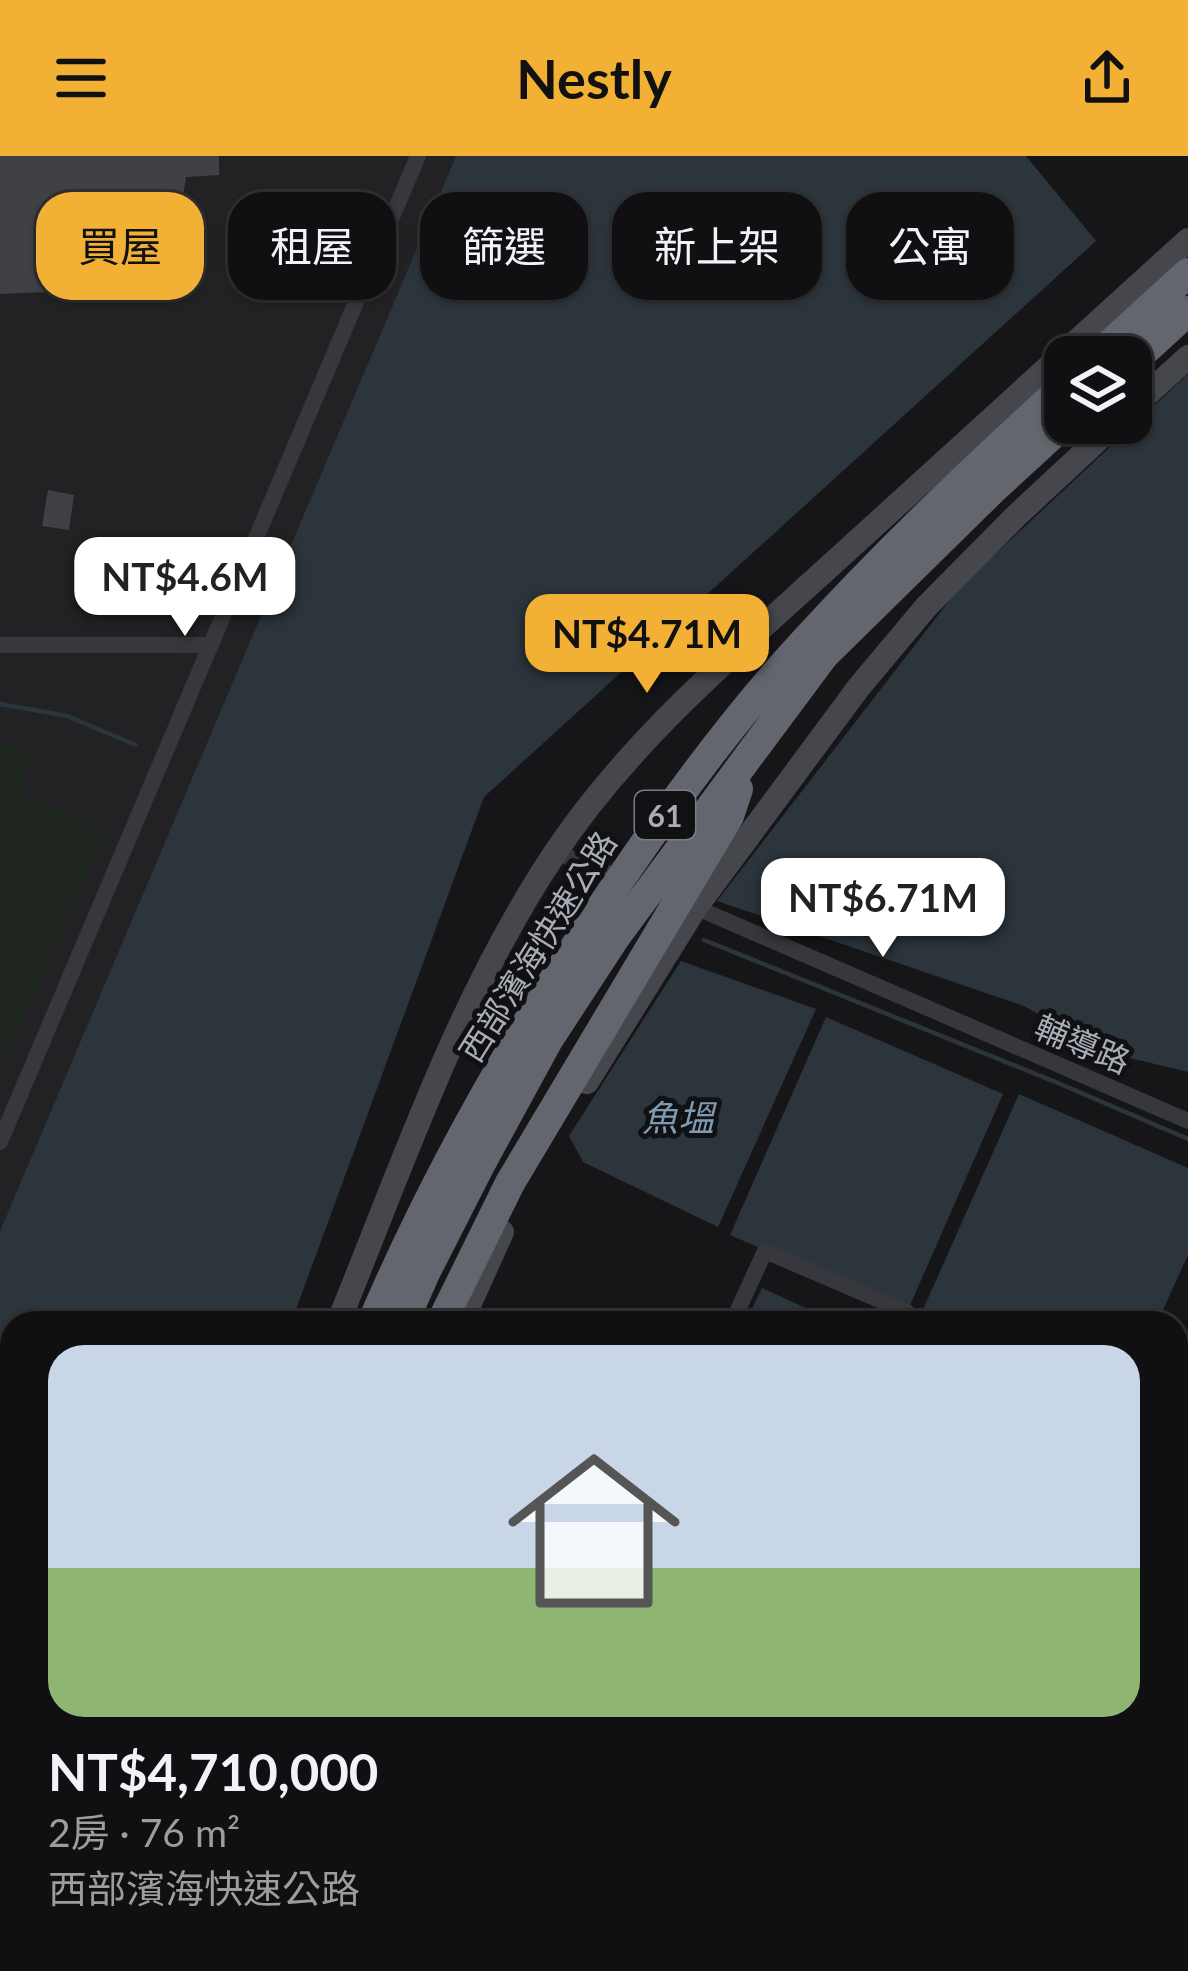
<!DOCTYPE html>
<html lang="zh-TW">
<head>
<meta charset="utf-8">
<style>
	:root { --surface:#101012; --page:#19191b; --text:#f1f3f6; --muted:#9c9d9f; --line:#303032; --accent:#f2b134 }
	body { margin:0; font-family:Lato,"Noto Sans TC",sans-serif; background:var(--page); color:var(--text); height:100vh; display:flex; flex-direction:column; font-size:45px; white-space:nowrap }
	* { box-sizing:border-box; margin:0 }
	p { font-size:39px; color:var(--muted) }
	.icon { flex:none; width:66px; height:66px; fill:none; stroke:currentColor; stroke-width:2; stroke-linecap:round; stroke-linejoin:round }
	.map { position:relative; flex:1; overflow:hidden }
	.drawer { position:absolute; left:0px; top:1155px; width:1188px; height:660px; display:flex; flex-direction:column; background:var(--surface); border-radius:36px 36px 0 0; box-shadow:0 3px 9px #0004,0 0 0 3px var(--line) }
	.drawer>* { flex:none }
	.banner { position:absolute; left:36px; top:36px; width:1116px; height:108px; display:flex; gap:24px }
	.controls { position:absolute; left:1044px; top:180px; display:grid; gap:24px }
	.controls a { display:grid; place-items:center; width:108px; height:108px; border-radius:24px; background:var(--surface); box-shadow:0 3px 9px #0004,0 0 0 3px var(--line); font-size:60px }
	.price { position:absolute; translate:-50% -102px; padding:0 27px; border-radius:24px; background:#fff; color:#222; font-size:39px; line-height:78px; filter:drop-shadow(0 3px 6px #0008) }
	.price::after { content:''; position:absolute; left:50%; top:72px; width:36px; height:27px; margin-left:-18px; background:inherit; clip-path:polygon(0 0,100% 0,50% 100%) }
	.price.on { background:var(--accent); color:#111 }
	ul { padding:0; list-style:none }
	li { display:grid; align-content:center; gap:24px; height:636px; padding:0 48px }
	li+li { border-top:3px solid var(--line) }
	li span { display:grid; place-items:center; height:372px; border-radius:36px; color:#555 }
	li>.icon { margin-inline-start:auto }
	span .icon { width:216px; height:216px; fill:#fffc; stroke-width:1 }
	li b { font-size:51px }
	.tag { padding:0 42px; border-radius:36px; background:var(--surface); box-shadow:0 3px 9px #0004,0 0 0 3px var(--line); font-size:42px; line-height:108px }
	.tag.on { background:var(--accent); color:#111 }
	header { display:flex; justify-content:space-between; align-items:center; height:156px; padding:0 48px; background:var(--accent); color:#111; font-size:54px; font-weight:700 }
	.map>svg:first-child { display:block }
</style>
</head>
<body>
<header><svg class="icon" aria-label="menu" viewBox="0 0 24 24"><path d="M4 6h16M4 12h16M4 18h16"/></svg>Nestly<svg class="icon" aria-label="share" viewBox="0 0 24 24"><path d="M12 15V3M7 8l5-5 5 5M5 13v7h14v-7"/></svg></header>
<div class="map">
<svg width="1188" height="1815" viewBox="0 0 1188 1815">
	<rect width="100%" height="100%" fill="#161618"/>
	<path fill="#222225" d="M 0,0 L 456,0 L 0,1075 Z"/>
	<path fill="#1e261f" d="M 30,589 L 23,640 L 107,673 L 0,917 L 0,590 Z"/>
	<path fill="#2c353c" d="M 456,0 L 1026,0 L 1096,85 L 484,641 L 291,1167 L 12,1167 L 12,1803 L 58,1803 L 54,1815 L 0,1815 L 0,1075 Z
		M 1188,218 L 1188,916 L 1105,896 L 1024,850 L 717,745 L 959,432 Z
		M 681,805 L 816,853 L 718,1071 L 583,1006 L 569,980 Z
		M 826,861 L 1003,938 L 907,1156 L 730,1079 Z
		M 1019,938 L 1188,1012 L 1188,1099 L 1157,1167 L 917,1167 Z
		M 762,1132 L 839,1167 L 745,1167 Z
		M 1176,1458 L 1188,1462 L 1188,1590 L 1176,1585 Z
		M 1176,1623 L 1188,1628 L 1188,1731 L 1182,1745 L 1176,1742 Z"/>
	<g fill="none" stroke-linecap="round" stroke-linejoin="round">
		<path stroke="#2c353c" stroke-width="4.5" d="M 0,548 L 67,560 L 136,589
			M 704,784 L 1058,927 L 1188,983"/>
	</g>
	<path fill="#404145" d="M 0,0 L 219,0 L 219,19 L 186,21 L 178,75 L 182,130 L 0,138 Z
		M 48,334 L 74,339 L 69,374 L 42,370 Z"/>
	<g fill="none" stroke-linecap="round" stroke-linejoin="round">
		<path stroke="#37383d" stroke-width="16" d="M 0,489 L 211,489
			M 555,696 L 625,724
			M 688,748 L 1188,965
			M 0,986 L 418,0
			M 732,1167 L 765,1095 L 907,1156 L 914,1167
			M 1176,1284 L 1188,1289
			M 1176,1452 L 1188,1421
			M 1026,1815 L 1031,1803"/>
		<path stroke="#45474d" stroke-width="24" d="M 1131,253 L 1188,201
			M 587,926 L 696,751 L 859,531 L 926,451 L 1016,360 L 1116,267
			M 338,1167 C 403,1008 459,841 555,697 C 629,586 733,498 831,409 C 950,301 1069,192 1188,84
			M 461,1167 L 502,1076
			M 0,1544 L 12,1549
			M 0,1573 L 12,1578
			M 486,1803 L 512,1815
			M 579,1803 L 605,1815
			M 113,1815 L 117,1803
			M 213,1815 L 217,1803"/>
		<path stroke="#53555c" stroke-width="27" d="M 473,1803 L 480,1815"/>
		<path stroke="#63666e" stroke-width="30" d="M 1096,201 L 1188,117
			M 1131,207 L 1188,155
			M 133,1815 L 138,1803
			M 163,1815 L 168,1803"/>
		<path stroke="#63666e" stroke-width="30" d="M 372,1167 C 439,1010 524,863 621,722 C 677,640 737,558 805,485 C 887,395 975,311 1065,230
			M 403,1167 L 425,1117 L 481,1007 L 548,884 L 616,780 L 751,597 L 824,499 L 992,334 L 1065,267
			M 441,1167 L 510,1027 L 729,660 L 738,633"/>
	</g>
	<g text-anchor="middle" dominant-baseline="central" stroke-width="10" stroke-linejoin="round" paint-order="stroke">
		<rect fill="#111113" stroke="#7b7e86" stroke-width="3" x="635" y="635" width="60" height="48" rx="9"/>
		<g font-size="30" font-weight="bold" fill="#a8adb8">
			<text x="665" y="659">61</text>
		</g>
		<g font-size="33" fill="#a8adb8" stroke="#111113">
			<text transform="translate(537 790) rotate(-58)">西部濱海快速公路</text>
			<text transform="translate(1083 887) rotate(23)">輔導路</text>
		</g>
		<g font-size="36" font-style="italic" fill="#7f9bb3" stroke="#111113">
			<text x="678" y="961">魚塭</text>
		</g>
	</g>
</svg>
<div class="controls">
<a><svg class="icon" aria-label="layers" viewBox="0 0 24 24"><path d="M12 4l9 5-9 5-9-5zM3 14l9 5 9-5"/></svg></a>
</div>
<b class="price" style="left:185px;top:483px">NT$4.6M</b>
<b class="price on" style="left:647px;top:540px">NT$4.71M</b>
<b class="price" style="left:883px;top:804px">NT$6.71M</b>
<div class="banner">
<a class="tag on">買屋</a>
<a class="tag">租屋</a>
<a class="tag">篩選</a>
<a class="tag">新上架</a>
<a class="tag">公寓</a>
</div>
<section class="drawer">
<ul>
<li><span style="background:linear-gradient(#c9d6e8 60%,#8fb573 0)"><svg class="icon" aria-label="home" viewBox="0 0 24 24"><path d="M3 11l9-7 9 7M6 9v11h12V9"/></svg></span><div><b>NT$4,710,000</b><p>2房 · 76 m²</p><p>西部濱海快速公路</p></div></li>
</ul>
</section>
</div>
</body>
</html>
